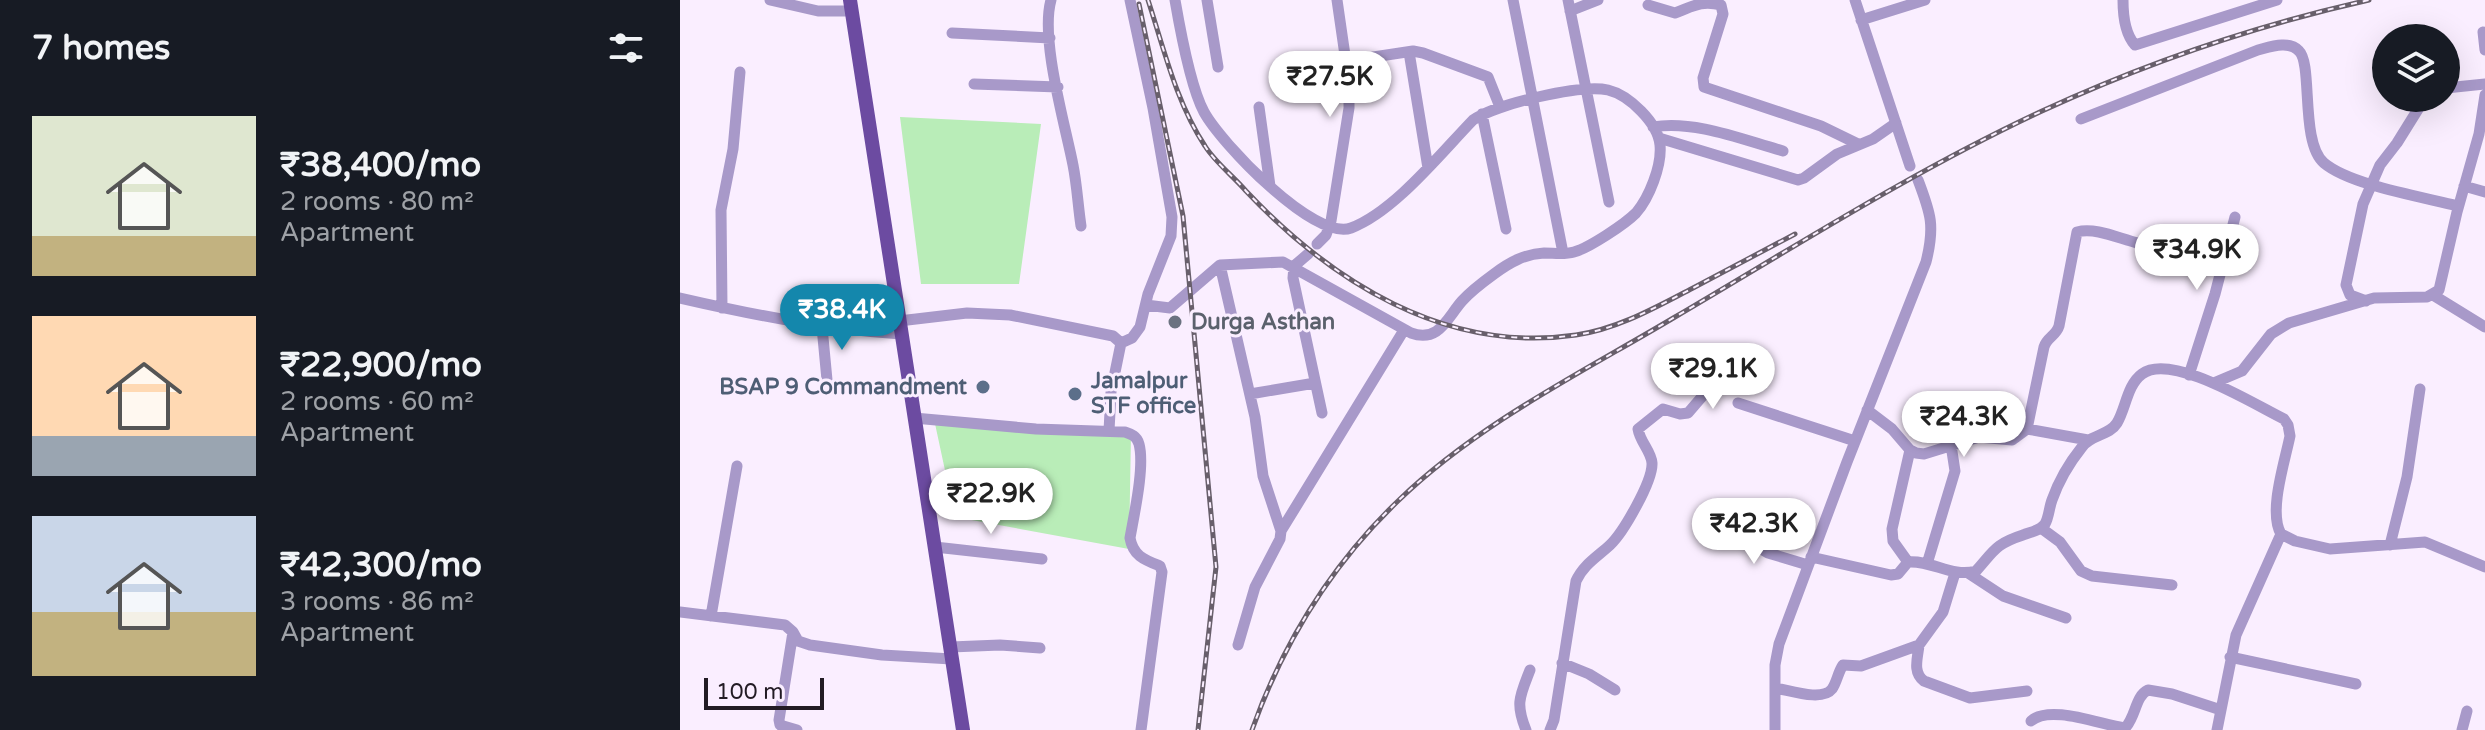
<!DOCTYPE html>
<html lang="en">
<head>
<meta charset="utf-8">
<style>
	:root { --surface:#171b24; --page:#242831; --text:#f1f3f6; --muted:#9ea1a6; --accent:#1487ac }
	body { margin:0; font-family:"Varela Round",sans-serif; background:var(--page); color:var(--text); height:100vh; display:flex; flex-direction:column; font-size:30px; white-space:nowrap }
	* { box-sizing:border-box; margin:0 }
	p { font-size:26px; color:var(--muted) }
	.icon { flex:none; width:44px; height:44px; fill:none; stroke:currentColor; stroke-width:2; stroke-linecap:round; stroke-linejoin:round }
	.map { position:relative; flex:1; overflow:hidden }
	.panel { display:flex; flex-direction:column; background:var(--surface); width:680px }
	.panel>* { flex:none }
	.controls { position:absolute; left:1692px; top:24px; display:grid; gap:16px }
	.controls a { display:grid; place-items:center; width:88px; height:88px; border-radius:50%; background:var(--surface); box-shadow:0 8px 32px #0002; font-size:40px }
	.scale { position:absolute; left:24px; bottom:20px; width:120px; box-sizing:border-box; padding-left:8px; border:4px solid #221b24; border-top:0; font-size:22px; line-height:28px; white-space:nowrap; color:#221b24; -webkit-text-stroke:6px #faeeff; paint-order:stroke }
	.price { position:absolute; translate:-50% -68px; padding:0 18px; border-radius:28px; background:#fff; color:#222; font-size:26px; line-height:52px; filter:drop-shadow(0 2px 4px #0008) }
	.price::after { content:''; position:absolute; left:50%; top:48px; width:24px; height:18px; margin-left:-12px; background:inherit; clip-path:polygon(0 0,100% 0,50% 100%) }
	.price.active { background:var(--accent); color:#fff }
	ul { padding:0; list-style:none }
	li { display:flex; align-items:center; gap:24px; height:200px; padding:0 32px }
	li span { display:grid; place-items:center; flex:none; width:224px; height:160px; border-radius:0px; color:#555 }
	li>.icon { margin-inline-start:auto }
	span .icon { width:96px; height:96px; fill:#fffc; stroke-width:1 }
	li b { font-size:34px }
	h2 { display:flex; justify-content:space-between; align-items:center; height:96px; padding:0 32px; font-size:34px }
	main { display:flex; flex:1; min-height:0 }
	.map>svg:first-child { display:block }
</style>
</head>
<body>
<main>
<section class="panel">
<h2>7 homes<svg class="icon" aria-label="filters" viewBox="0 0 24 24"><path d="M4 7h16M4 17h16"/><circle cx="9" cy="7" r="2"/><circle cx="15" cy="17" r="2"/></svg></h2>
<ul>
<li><span style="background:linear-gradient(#dfe7d0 75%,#c2b280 0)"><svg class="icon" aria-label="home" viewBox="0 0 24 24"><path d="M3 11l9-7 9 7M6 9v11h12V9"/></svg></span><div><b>₹38,400/mo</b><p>2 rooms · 80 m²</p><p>Apartment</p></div></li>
<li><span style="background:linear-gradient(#ffd9b3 75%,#9aa5b1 0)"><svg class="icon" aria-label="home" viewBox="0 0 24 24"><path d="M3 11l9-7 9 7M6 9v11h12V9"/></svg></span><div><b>₹22,900/mo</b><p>2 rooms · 60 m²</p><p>Apartment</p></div></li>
<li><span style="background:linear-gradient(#c9d6e8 60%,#c2b280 0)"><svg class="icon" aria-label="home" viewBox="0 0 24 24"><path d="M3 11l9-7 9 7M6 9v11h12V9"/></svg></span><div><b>₹42,300/mo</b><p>3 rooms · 86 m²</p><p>Apartment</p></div></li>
</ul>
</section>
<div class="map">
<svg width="1805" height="730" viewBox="0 0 1805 730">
	<rect width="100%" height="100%" fill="#faeeff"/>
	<path fill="#b9edb8" d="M 220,117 L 361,124 L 339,284 L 241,284 Z
		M 254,419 L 451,434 L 449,549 L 275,517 Z"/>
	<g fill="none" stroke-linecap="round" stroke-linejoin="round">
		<path stroke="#a899c9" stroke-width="11" d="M 90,0 L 138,11 L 172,11
			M 371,0 C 360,39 385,124 393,165 C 397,185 398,206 401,226
			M 527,0 L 538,67
			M 833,0 L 883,253
			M 888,0 L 929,202
			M 1175,0 L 1230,166
			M 1443,0 C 1443,15 1445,34 1455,45 L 1597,0
			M 968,5 L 995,13 C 1012,7 1020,0 1041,5 L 1043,14 L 1023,78 L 1024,87 L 1141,126 L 1178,144
			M 890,11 L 918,0
			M 1181,20 L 1245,0
			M 1803,32 L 1805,50
			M 272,33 L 370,38
			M 729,52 L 748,168
			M 667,61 L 733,51 L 743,53 L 808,77 L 820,107
			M 294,84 L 378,87
			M 1766,88 L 1805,84
			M 579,107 L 590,186
			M 802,114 L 826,229
			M 1401,119 L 1578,50 C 1590,47 1609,40 1619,51 C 1633,64 1620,143 1644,163 C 1670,185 1743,197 1778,206
			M 973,127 C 1015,120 1063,140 1103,151
			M 979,138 L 1118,180 L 1124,178 L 1157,154 L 1193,139 L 1216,123
			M 1784,186 L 1805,192
			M 637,244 L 646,235 L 651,221 L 669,108 L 669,83 L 657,0
			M 628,254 L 614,266 L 613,278 L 642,413
			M 540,265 L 575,417 L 583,476 L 601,531 L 600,539 L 575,587 L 558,645
			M 1753,295 L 1805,327
			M 0,298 C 74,315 146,329 221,334
			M 1686,301 L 1670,295 L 1666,285 L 1683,204 L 1700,165 L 1717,143 L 1745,98
			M 466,305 L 490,308 L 540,265 L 603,262 L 731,333 C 759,343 767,318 782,301 C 791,291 803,282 814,274 C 830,262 845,254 864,253 C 874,253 884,255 894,252 C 909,248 945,224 956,213 C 969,198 982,166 980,145 C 978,123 949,95 928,90 C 901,84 816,104 793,120 C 761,153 714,212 671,228 C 634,241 541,143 524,112 C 510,86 500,29 495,0
			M 42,308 L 41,210 L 53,149 L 60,72
			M 219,321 L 287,313 L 330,315 L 433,336 L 441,343 L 431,392 L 429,431
			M 142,327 L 147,380
			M 441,343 L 452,338 L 460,327 L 468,294 L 491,236 L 492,217 L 473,108 L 450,0
			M 1509,375 L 1535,294 L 1555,217
			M 1536,382 L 1562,371 L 1591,334 L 1609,323 L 1694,298 L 1747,297 L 1759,290 L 1777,212 L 1799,134 L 1805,95
			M 570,394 L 635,383
			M 1058,403 L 1175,441
			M 1187,410 L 1212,429 L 1230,450 L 1236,453 L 1244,454 L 1299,437 L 1332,440 L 1347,429 L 1408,440
			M 234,418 L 356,429 L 445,432 C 451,434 457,436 459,444 C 465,466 454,515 450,538 C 453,556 465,560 480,566 L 482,572 L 461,730
			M 1347,429 L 1364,347 C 1367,337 1376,336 1379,326 L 1397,232 C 1416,227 1440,239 1458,243 C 1488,249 1514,247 1546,255
			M 1040,525 L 1088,553 L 1128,565
			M 1361,528 L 1380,542 L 1401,571 L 1412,576 L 1492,585
			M 601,531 L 724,330
			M 1710,545 L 1727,477 L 1740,389
			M 255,547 L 362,559
			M 1131,557 L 1211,575 L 1218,574 L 1228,562 C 1252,560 1272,578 1296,571 C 1314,551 1315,544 1343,535 C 1350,532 1360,531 1365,524 C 1369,517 1369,508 1372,500 C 1378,483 1390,462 1402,447 C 1411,434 1429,436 1437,423 C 1446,408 1447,385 1462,374 C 1491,352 1575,405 1604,419 L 1608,425 L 1610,436 C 1605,461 1588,512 1601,534 L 1615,541 L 1650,549 L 1745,542 L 1805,567
			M 1228,562 L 1213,541 L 1212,529 L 1230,450
			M 1247,564 L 1275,471 L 1271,445
			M 1288,573 L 1323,596 L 1386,618
			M 0,612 L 105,625 L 113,632 L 118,641 L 130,645 L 202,655 L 272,659
			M 31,616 L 57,466
			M 113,632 L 99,720 L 100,725 L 117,730
			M 1239,645 C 1238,657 1232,672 1244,681 L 1290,698 L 1347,691
			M 271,647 L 320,645 L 360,648
			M 1550,657 L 1676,684
			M 882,663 L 909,674 L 935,690
			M 1095,688 C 1109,690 1142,702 1152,689 C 1157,682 1158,672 1163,665 L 1181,666 L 1239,645 L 1263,612 L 1275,573
			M 1351,721 C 1370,704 1421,725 1445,728 C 1456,717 1455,696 1468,690 L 1492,694 L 1541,710
			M 846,730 C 835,703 840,696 850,670
			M 870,730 L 874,720 L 896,581 C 903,565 917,557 930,545 C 943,533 973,481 972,463 C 971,451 960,442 958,429 L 983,409 L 1000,414 L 1008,413 L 1057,356
			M 1095,730 L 1095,665 L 1099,644 L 1167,462 L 1246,262 C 1255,226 1251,214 1238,180
			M 1537,730 L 1556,635 L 1601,534
			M 1782,730 L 1787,711"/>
		<path stroke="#6c4ba1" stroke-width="14" d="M 170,0 L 283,730"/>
		<defs>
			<path id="rail" d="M 468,0 C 484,49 496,102 525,146 C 535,162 553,176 566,191 C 651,281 765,354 896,335 C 938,329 976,307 1013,288 C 1047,270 1081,252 1115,234
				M 459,4 L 503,216 L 536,567 L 518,730
				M 572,730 C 603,643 652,564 719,500 C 799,423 901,373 995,317 C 1116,246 1235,170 1362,111 C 1466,63 1577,25 1689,0"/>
		</defs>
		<use href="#rail" stroke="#685f6b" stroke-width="5"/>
		<use href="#rail" stroke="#faeeff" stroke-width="2" stroke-dasharray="6" stroke-linecap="butt"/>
	</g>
	<circle fill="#6b7280" stroke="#faeeff" stroke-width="3" cx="495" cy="322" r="8"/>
	<g fill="#5c6f8a" stroke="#faeeff" stroke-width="3">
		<circle cx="303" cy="387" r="8"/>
		<circle cx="395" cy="394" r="8"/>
	</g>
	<g text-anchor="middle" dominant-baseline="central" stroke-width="6" stroke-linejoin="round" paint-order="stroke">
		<g font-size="22" font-weight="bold" fill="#5b616d" stroke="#faeeff" text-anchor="start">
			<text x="511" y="322">Durga Asthan</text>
		</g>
		<g font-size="22" font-weight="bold" fill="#4e5e75" stroke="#faeeff" text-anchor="start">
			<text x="411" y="381">Jamalpur<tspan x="411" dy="25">STF office</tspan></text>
			<text x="287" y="387" text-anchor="end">BSAP 9 Commandment</text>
		</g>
	</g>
</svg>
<div class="controls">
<a><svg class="icon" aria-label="layers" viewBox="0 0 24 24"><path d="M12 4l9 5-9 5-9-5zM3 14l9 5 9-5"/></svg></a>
</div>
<div class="scale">100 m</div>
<b class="price" style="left:650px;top:119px">₹27.5K</b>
<b class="price" style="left:1517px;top:292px">₹34.9K</b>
<b class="price active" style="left:162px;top:352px">₹38.4K</b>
<b class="price" style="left:1033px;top:411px">₹29.1K</b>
<b class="price" style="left:1284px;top:459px">₹24.3K</b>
<b class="price" style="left:311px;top:536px">₹22.9K</b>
<b class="price" style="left:1074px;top:566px">₹42.3K</b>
</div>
</main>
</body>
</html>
